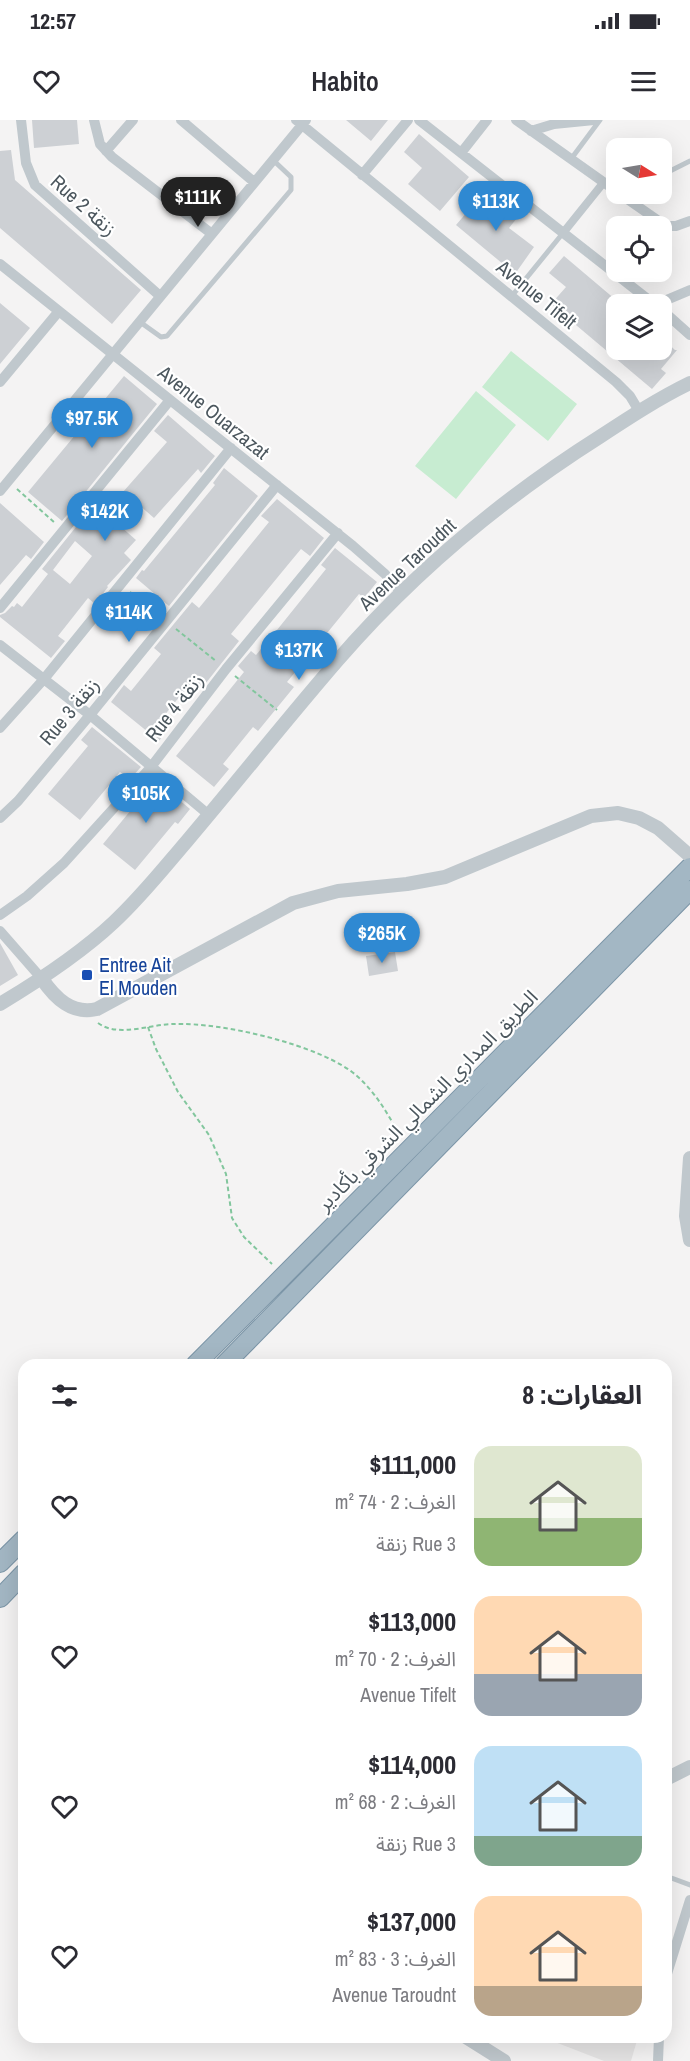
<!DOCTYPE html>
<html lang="ar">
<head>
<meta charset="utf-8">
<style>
	:root { --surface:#fff; --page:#f2f2f3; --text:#2b2b33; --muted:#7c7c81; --accent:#2f89d2 }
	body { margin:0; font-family:"Archivo Narrow","Noto Sans Arabic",sans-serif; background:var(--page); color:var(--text); direction:rtl; height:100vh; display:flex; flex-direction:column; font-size:22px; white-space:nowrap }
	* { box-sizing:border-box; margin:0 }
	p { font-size:20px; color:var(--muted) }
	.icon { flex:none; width:33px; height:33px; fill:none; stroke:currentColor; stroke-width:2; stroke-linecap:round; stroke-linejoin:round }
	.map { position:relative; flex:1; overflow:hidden; direction:ltr }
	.panel { position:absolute; left:18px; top:1239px; width:654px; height:684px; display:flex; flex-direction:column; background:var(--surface); border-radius:18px; box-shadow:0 6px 24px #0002; direction:rtl }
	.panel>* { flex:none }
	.needle { width:39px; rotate:101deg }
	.tools { position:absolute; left:606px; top:18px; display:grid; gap:12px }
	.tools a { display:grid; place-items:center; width:66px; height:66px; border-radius:12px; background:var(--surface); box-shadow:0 6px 24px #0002; font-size:30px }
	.price { position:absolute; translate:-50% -51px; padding:0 14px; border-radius:21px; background:var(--accent); color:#fff; font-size:20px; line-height:39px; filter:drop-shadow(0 2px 3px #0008) }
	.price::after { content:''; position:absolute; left:50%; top:36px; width:18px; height:14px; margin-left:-9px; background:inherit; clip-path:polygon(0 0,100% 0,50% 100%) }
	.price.current { background:#222; color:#fff }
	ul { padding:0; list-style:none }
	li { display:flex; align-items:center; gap:18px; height:150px; padding:0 30px }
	li span { display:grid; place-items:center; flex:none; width:168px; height:120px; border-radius:18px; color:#555 }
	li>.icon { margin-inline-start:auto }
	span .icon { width:72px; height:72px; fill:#fffc; stroke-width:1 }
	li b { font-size:26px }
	h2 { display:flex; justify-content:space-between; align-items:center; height:72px; padding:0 30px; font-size:26px }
	.status { display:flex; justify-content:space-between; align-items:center; height:42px; padding:0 30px; background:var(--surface); direction:ltr }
	.status svg { height:16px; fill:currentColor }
	header { display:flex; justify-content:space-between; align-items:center; height:78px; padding:0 30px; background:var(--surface); font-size:27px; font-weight:600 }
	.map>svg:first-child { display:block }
</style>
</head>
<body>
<div class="status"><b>12:57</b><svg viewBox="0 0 49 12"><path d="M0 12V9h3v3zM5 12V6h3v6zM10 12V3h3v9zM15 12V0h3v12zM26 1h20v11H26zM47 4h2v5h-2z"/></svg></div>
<header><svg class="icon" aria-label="menu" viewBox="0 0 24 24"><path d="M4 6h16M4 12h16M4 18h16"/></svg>Habito<svg class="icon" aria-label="heart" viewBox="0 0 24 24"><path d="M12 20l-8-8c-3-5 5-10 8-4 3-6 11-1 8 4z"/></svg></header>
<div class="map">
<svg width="690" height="1941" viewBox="0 0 690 1941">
	<rect width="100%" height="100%" fill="#f4f3f3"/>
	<path fill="#e5e4e4" d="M 542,1917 L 638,1917 L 631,1941 L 604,1941 Z"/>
	<path fill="#c7ecd1" d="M 511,231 L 577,284 L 548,321 L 482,267 Z
		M 476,271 L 516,305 L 456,379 L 415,346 Z"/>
	<path fill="#cdd0d4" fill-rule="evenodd" d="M 32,0 L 77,0 L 79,24 L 34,28 Z
		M 346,0 L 388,0 L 371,21 Z
		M 419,14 L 469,57 L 440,91 L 408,64 L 422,48 L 404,32 Z
		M 11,30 L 15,60 L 141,170 L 112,204 L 0,108 L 0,31 Z
		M 485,71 L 517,98 L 509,108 L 534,127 L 515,154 L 456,105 Z
		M 564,136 L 616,180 L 616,230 L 662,230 L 662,218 L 675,230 L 677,230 L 661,249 L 666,253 L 652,269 L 551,184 L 566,167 L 549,153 Z
		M 0,183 L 30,208 L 0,244 Z
		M 124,256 L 157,284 L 62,401 L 28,372 Z
		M 168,295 L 215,336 L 201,353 L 198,349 L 154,398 L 138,384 L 119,405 L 136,420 L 124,433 L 131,440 L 107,466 L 108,467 L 95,484 L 88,478 L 58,516 L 65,521 L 51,538 L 0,497 L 0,495 L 5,493 L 12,486 L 14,487 L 17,483 L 22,487 L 48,454 L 42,449 L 84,397 L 93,406 L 167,322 L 154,311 ZM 75,421 L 92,436 L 70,464 L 53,450 Z
		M 224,348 L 258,376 L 169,486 L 136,458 L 142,450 L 144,451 L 215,365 L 213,363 Z
		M 277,379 L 324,418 L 310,436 L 301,429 L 291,441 L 231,514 L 239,521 L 202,568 L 193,560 L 163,597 L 172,604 L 159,621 L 111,582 L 124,565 L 131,571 L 161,534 L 154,528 L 192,482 L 199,488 L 218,465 L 269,402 L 261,396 Z
		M 0,383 L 44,422 L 31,439 L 26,435 L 0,465 Z
		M 335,428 L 377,462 L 364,478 L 359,474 L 287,562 L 294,567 L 258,611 L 253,607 L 223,644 L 229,649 L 214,667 L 176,636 L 244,552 L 238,546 L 251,531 L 256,535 L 277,510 L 326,449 L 321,445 Z
		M 92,607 L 141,647 L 129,660 L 120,652 L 80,700 L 48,674 L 88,626 L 81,620 Z
		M 152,657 L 190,689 L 178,704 L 175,702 L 135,750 L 103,724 L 145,673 L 141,670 Z
		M 0,823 L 18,855 L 0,866 Z
		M 395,832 L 398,851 L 369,856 L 366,836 Z"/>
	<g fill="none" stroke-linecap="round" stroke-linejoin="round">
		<defs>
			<path id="trunk" d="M 195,1245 L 690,747
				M 224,1245 L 690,770
				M 0,1443 L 24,1419
				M 0,1478 L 24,1453"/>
		</defs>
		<use href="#trunk" stroke="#7b95a7" stroke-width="20"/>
		<path stroke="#82c69d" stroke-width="2" stroke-dasharray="4.5 3" stroke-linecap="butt" d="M 17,369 L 55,403
			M 130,472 L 158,494
			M 176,509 L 216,541
			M 235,556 L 277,590
			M 98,903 C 118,918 151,904 174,904 C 221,902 322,925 357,956 C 376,973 388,994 400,1016
			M 148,907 L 156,929 L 178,972 L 209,1015 L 226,1054 L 232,1098 L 244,1117 L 272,1144"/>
		<path stroke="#c0c8cd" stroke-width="5" d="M 571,39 L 600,0
			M 670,51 L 690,41
			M 511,177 L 563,113
			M 140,202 L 161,217 L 167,216 L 291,70 L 291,57 L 273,40
			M 666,1756 L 690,1765"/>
		<path stroke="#c0c8cd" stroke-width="8" d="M 563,113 L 604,62"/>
		<path stroke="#c0c8cd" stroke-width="10" d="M 21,0 L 26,43 L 35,65 L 160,176
			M 94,0 L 100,24 L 112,37 L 212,114
			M 181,0 L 254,62
			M 296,0 L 616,262 L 630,276 L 639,291
			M 419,0 L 654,184
			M 516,0 L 616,71
			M 531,11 L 554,4 L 594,0
			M 106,31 L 133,0
			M 461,33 L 487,0
			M 362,55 L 408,0
			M 620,74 L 666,106 L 676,106 L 690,101
			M 0,144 L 353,426 L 385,454 L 401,472
			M 657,184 L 690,170
			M 662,190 L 690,215
			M 0,262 L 59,191
			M 0,371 L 306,0
			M 0,488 L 170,280
			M 0,525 L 90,595 L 209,695
			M 0,608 L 44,559 L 231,328
			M 0,698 L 18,681 L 90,595 L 277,365
			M 0,795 L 27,776 L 64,743 L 151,647 L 226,549 L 338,413
			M 0,811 L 42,859
			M 666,1857 L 690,1780
			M 658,1941 L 659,1917"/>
		<path stroke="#c0c8cd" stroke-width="14" d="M 42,859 C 55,878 72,895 97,889 L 293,783 L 338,771 L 407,764 L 445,757 L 591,696 L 618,693 L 639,698 L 658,708 L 690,736
			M 0,884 C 40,860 80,834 114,802 C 141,777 163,749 187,721 C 237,662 286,600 337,541 C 413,453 503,378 601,316 C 630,297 659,278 690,263
			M 690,1038 L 686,1096 L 690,1120
			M 666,1659 L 690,1647
			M 466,1917 L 504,1941"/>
		<use href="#trunk" stroke="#a3b7c4" stroke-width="18"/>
	</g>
	<rect fill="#1a4fb4" stroke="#fff" stroke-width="2" x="81" y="849" width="12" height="12" rx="3"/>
	<g text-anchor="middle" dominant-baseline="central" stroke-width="4.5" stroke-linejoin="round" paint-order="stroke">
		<g font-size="20" fill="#4c575e" stroke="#fff">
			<text transform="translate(84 85) rotate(42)">Rue 2 زنقة</text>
			<text transform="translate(537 174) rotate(39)">Avenue Tifelt</text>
			<text transform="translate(214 292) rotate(39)">Avenue Ouarzazat</text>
			<text transform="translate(407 444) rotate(-43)">Avenue Taroudnt</text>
			<text transform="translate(174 587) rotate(-52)">Rue 4 زنقة</text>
			<text transform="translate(69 591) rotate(-50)">Rue 3 زنقة</text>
			<text transform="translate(427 980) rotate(-45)">الطريق المداري الشمالي الشرقي بأكادير</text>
		</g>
		<g font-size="20" fill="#164399" stroke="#fff" text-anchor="start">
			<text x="99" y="844">Entree Ait<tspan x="99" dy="23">El Mouden</tspan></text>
		</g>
	</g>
</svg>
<div class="tools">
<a><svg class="needle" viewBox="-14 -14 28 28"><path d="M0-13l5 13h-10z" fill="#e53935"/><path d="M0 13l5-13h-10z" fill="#7c7c81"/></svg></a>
<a><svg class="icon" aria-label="locate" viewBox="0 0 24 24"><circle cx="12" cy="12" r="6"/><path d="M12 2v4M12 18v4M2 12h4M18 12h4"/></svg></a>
<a><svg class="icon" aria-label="layers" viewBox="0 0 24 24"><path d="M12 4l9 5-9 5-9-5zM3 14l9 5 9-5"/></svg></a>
</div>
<b class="price current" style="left:198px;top:108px">$111K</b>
<b class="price" style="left:496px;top:112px">$113K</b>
<b class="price" style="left:92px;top:329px">$97.5K</b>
<b class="price" style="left:105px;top:422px">$142K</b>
<b class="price" style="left:129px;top:523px">$114K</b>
<b class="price" style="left:299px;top:561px">$137K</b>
<b class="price" style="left:146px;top:704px">$105K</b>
<b class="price" style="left:382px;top:844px">$265K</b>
<section class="panel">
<h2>العقارات: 8<svg class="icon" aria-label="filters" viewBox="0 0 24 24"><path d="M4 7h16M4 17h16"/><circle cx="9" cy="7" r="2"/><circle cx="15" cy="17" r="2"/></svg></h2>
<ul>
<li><span style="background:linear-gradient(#dfe7d0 60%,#8fb573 0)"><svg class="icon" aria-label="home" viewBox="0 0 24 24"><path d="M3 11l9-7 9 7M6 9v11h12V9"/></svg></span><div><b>$111,000</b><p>الغرف: 2 · 74 m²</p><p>Rue 3 زنقة</p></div><svg class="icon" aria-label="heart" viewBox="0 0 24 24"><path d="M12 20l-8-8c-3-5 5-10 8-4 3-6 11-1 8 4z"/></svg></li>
<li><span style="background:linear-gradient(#ffd9b3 65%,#9aa5b1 0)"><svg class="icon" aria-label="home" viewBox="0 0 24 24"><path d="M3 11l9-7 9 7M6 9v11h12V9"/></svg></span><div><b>$113,000</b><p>الغرف: 2 · 70 m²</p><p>Avenue Tifelt</p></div><svg class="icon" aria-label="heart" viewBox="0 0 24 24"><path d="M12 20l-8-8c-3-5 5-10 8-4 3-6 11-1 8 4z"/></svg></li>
<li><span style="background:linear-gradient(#bfe0f5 75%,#7fa58c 0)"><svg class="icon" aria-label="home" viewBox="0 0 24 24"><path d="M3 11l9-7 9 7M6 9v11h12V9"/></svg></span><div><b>$114,000</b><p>الغرف: 2 · 68 m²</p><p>Rue 3 زنقة</p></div><svg class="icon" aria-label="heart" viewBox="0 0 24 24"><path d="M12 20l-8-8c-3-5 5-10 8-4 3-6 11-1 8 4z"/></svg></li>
<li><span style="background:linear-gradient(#ffd9b3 75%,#b9a48a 0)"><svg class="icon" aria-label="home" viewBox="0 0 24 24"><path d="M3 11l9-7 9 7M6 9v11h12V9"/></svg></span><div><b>$137,000</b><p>الغرف: 3 · 83 m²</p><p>Avenue Taroudnt</p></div><svg class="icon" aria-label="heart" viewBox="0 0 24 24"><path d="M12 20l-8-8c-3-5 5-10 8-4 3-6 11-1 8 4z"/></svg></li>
</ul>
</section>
</div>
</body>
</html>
